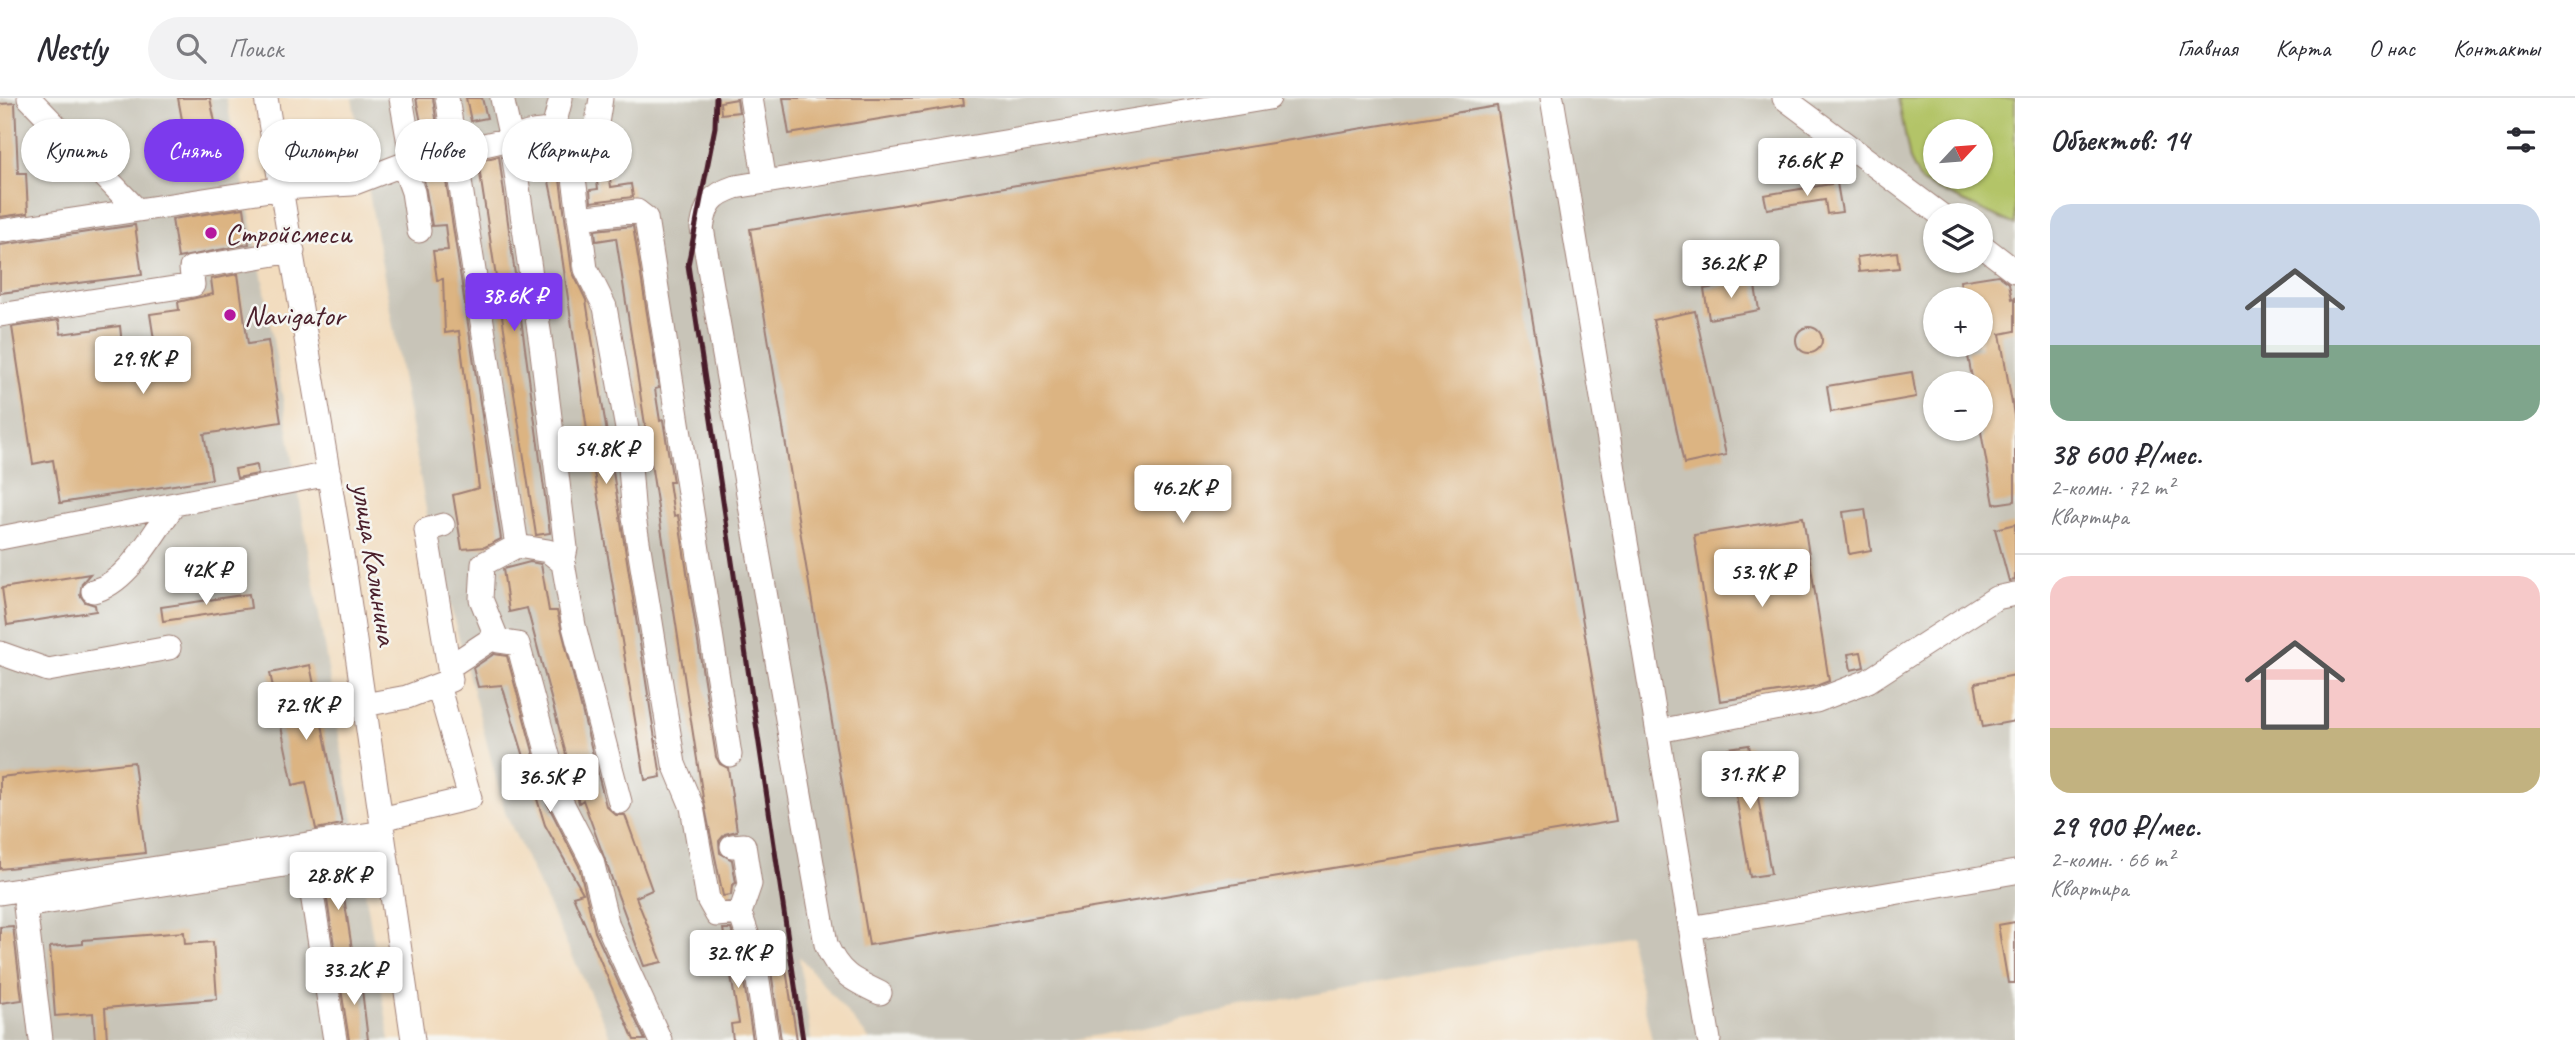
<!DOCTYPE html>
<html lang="ru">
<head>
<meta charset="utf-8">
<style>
	:root { --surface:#fff; --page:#f2f2f3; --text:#2b2b33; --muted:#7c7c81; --line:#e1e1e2; --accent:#7c3aed }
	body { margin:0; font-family:Caveat,sans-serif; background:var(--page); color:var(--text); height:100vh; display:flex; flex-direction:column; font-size:26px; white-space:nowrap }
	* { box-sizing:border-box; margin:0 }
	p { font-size:23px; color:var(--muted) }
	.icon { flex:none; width:38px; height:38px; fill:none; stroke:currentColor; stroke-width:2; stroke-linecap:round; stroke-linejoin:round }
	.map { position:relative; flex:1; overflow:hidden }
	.side { display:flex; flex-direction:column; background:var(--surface); width:560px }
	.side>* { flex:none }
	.top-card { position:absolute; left:21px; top:21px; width:665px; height:63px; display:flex; gap:14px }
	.needle { width:46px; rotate:64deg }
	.buttons { position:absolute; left:1923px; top:21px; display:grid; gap:14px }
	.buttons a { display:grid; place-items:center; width:70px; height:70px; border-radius:50%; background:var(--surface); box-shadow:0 2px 5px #0004; font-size:35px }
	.price { position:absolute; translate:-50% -60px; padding:0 16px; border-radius:7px; background:#fff; color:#222; font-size:23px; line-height:46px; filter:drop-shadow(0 2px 4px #0008) }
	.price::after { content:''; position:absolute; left:50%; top:42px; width:21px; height:16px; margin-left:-10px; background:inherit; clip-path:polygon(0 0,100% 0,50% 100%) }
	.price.on { background:var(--accent); color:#fff }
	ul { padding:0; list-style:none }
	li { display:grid; align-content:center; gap:14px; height:371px; padding:0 35px }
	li+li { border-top:2px solid var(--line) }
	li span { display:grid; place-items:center; height:217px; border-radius:21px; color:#555 }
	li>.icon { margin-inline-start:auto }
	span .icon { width:126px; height:126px; fill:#fffc; stroke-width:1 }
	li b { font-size:30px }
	h2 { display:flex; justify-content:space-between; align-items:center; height:84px; padding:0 35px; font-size:30px }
	.pill { padding:0 24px; border-radius:32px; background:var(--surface); box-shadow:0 2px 5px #0004; font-size:24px; line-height:63px }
	.pill.on { background:var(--accent); color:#fff }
	header { display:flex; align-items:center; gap:42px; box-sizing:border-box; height:98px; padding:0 35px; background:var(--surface); border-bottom:2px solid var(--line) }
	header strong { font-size:33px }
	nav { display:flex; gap:38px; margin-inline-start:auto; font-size:24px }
	.search { width:490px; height:63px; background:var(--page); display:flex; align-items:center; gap:18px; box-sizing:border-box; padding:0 24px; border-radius:38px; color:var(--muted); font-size:26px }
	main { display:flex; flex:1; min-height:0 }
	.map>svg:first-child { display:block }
</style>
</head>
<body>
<header>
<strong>Nestly</strong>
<div class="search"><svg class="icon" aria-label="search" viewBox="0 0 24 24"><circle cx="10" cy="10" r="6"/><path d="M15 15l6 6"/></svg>Поиск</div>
<nav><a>Главная</a><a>Карта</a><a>О нас</a><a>Контакты</a></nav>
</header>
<main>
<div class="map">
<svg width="2015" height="942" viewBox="0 0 2015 942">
	<rect width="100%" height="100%" fill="#f6f6f2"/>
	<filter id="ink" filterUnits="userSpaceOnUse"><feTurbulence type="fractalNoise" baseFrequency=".0143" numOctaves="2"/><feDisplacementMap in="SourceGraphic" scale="14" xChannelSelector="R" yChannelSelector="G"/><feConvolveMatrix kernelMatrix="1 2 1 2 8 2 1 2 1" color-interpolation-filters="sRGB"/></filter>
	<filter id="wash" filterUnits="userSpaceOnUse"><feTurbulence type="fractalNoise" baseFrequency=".00686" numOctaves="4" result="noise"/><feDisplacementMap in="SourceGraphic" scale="28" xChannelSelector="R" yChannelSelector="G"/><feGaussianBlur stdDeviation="1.57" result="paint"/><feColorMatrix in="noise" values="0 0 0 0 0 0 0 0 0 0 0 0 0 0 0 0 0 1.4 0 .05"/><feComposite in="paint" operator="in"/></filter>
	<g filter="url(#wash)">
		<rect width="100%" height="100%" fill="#f2dcbe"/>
		<path fill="#c8c4b8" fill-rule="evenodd" d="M 0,0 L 226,0 L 264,188 L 390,942 L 0,942 Z
			M 352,0 L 1898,0 L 1910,62 L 1921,84 L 2015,127 L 2015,942 L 1652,942 L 1629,837 L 1073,942 L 870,942 L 799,858 L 811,942 L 612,942 L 506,717 L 429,428 ZM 1936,117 L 1981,117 L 1981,163 L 1936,163 ZM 1936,201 L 1981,201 L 1981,247 L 1936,247 ZM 1936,285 L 1981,285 L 1981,331 L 1936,331 Z"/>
		<path fill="#b3c467" stroke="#7e7249" stroke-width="2" fill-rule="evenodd" d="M 1898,0 L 2015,0 L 2015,127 L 1921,84 L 1910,62 ZM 1936,33 L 1981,33 L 1981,79 L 1936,79 Z"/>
		<g id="blocks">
			<path fill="#dcb482" d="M 178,0 L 210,0 L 220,48 L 188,54 Z
				M 416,0 L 433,0 L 437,27 L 422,30 Z
				M 466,0 L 482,0 L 487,20 L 471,23 Z
				M 783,0 L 963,0 L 964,7 L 789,36 Z
				M 737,1 L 739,14 L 721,16 L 720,4 Z
				M 15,5 L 18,75 L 26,75 L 28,115 L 0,119 L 0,6 Z
				M 1497,8 L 1616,723 L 869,847 L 750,131 Z
				M 551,49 L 556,51 L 572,173 L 586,202 L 661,679 L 645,682 L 587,332 L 556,117 L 542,50 Z
				M 499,58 L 550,435 L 536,437 L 478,63 Z
				M 444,70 L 501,441 L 485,449 L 462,451 L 453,397 L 479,390 L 459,233 L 445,235 L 443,181 L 437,182 L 433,153 L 448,152 L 445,127 L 432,128 L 423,75 Z
				M 609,74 L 611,89 L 631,86 L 633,99 L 591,104 L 590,92 L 598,91 L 596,76 Z
				M 1837,85 L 1842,114 L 1827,116 L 1825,102 L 1767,111 L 1764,97 Z
				M 244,110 L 249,146 L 178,160 L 172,121 Z
				M 135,127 L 142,177 L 0,195 L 0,147 Z
				M 633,128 L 659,290 L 655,291 L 660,323 L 663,322 L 673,384 L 669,384 L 674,418 L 678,417 L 716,659 L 720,666 L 728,670 L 737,733 L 725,736 L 719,743 L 720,755 L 732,762 L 736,785 L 732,787 L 731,797 L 723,798 L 703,700 L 616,140 L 596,143 L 595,132 Z
				M 1897,154 L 1899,170 L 1859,174 L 1857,159 Z
				M 238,176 L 248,246 L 268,243 L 281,324 L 204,336 L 212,381 L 60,405 L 53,362 L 33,366 L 12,229 L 59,222 L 61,236 L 120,228 L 124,266 L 157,261 L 150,216 L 179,212 L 178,204 L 213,196 L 211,181 Z
				M 1998,177 L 2009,185 L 2012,201 L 2015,200 L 2015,233 L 2000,236 L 2015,323 L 2015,403 L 1994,406 L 1981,334 L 1981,285 L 1973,285 L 1967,253 L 1981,251 L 1981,201 L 1963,201 L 1960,183 Z
				M 1754,182 L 1759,212 L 1709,221 L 1704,191 Z
				M 1695,213 L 1726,357 L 1684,366 L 1653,222 Z
				M1796 242a13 13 0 1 1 26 0a13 13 0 1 1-26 0Z
				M 1912,274 L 1916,299 L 1831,314 L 1827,288 Z
				M 257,367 L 258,376 L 237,380 L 235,371 Z
				M 1865,411 L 1871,452 L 1849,456 L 1843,414 Z
				M 1803,419 L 1829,583 L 1816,588 L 1720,603 L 1694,437 Z
				M 2015,426 L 2015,482 L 2009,483 L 1995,431 Z
				M 530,464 L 541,466 L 549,513 L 557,513 L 606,708 L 616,717 L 625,717 L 652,792 L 636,799 L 662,864 L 644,868 L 583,702 L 579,705 L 527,510 L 509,514 L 503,471 Z
				M 90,476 L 82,485 L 80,497 L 85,504 L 95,507 L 96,513 L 7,527 L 2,490 Z
				M 249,496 L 251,510 L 163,523 L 161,509 Z
				M 1861,554 L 1864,569 L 1851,572 L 1848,556 Z
				M 494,556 L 507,558 L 547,705 L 579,768 L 595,834 L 645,942 L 634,942 L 573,798 L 583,795 L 545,727 L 502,587 L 478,589 L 473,570 Z
				M 310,567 L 342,726 L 316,731 L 306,684 L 293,687 L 270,575 Z
				M 2015,577 L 2015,623 L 1983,629 L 1975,585 Z
				M 1749,647 L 1771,776 L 1750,779 L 1728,650 Z
				M 134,664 L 145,755 L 0,771 L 0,679 Z
				M 340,773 L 352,851 L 335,854 L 323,776 Z
				M 2015,824 L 2015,885 L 2008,885 L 1998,827 Z
				M 13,828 L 22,902 L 0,905 L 0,829 Z
				M 723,831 L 731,831 L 740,859 L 753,942 L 733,942 L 731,926 L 739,925 Z
				M 184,834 L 185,846 L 213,844 L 217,901 L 105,910 L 107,942 L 95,942 L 93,915 L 55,918 L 50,849 L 83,846 L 83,842 Z
				M 786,871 L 797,942 L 781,942 L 771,873 Z
				M 360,875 L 368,942 L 349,942 L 339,878 Z"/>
		</g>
	</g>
	<g filter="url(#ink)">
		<use href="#blocks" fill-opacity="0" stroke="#9e7e74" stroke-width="2"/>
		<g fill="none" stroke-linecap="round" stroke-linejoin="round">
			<defs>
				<path id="minor" d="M 29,0 L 137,112
					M 266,0 L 346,481 L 413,942
					M 401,0 L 412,63
					M 447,0 L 517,448 L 483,466 L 481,501 L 498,543 L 518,546 L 560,701 L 592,763 L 608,828 L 660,942
					M 502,0 L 511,41 L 541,246 L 566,450 L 563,465
					M 751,0 L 765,84
					M 1552,0 L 1709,942
					M 1784,0 L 1941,117
					M 553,32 L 561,0
					M 569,42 L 595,38 L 601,0
					M 403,66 L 413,94 L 419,133
					M 579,120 L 637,113 L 646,120 L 730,657
					M 0,133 L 283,90 L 352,86 L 412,63 L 511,41 C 534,31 548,29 569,42 L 586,171 L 605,209 L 627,331 L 634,419 L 674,666 L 692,709 L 708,801 L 717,817 L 740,815 L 754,856 L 767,942
					M 1981,147 L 2015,173
					M 0,217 L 193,187 L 191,170 L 293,153
					M 0,440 L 329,376
					M 517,448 L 548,453 L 563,465 L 574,528 L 620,704
					M 93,493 C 129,485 153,434 175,406
					M 0,555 L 48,572 L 169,550
					M 449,569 L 496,538
					M 364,607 L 407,599 L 438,587
					M 1658,633 L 1816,603 L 1868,583 L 1996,500 L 2015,496
					M 381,721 L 470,700 L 438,587 L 451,582 L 426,432 L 443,427
					M 732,748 L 744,747 L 750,786 L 740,815
					M 307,764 L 335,942
					M 0,795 L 383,734
					M 1690,830 L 2015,774
					M 880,895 C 852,882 838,875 826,846 L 702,130 C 706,106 711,97 735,89 L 1269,0
					M 41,942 L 25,808 L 385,751"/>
			</defs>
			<use href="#minor" stroke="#9e7e74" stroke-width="25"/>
			<use href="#minor" stroke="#fff" stroke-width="23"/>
			<path stroke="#4a1f2b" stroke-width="5" d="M 716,0 L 715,29 L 688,167 L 803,942"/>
		</g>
	</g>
	<g fill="#b5179e" stroke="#f6f6f2" stroke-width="2.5">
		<circle cx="211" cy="135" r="7"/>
		<circle cx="230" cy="217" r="7"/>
	</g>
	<g text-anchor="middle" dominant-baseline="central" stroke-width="5" stroke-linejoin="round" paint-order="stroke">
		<g font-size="30" fill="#4a1f2b" stroke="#f6f6f2" text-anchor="start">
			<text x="225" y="135">Стройсмеси</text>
			<text x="244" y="217">Navigator</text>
		</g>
		<g font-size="30" fill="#4a1f2b" stroke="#f6f6f2">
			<text transform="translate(375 466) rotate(81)">улица Калинина</text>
		</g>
	</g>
</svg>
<div class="buttons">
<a><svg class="needle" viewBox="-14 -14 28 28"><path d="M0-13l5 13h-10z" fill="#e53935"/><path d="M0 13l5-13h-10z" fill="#7c7c81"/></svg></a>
<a><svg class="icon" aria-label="layers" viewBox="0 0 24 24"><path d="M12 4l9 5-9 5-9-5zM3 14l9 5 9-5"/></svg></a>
<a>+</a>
<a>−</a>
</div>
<b class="price" style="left:1807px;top:100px">76.6K ₽</b>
<b class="price" style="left:1731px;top:202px">36.2K ₽</b>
<b class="price on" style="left:514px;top:235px">38.6K ₽</b>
<b class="price" style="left:143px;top:298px">29.9K ₽</b>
<b class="price" style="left:606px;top:388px">54.8K ₽</b>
<b class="price" style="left:1183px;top:427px">46.2K ₽</b>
<b class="price" style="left:206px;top:509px">42K ₽</b>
<b class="price" style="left:1762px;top:511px">53.9K ₽</b>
<b class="price" style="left:306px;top:644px">72.9K ₽</b>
<b class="price" style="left:1750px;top:713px">31.7K ₽</b>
<b class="price" style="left:550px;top:716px">36.5K ₽</b>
<b class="price" style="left:338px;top:814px">28.8K ₽</b>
<b class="price" style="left:738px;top:892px">32.9K ₽</b>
<b class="price" style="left:354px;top:909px">33.2K ₽</b>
<div class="top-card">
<a class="pill">Купить</a>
<a class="pill on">Снять</a>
<a class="pill">Фильтры</a>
<a class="pill">Новое</a>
<a class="pill">Квартира</a>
</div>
</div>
<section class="side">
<h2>Объектов: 14<svg class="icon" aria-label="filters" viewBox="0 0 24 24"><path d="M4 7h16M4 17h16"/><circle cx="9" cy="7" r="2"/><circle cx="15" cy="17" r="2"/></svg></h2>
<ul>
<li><span style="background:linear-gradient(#c9d6e8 65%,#7fa58c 0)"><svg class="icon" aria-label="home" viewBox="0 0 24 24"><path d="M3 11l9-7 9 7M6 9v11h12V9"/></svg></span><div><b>38 600 ₽/мес.</b><p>2-комн. · 72 m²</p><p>Квартира</p></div></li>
<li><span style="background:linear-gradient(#f6c9c9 70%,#c2b280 0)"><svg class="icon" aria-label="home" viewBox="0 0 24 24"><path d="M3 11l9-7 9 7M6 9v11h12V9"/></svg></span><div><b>29 900 ₽/мес.</b><p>2-комн. · 66 m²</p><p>Квартира</p></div></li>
</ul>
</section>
</main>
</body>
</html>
